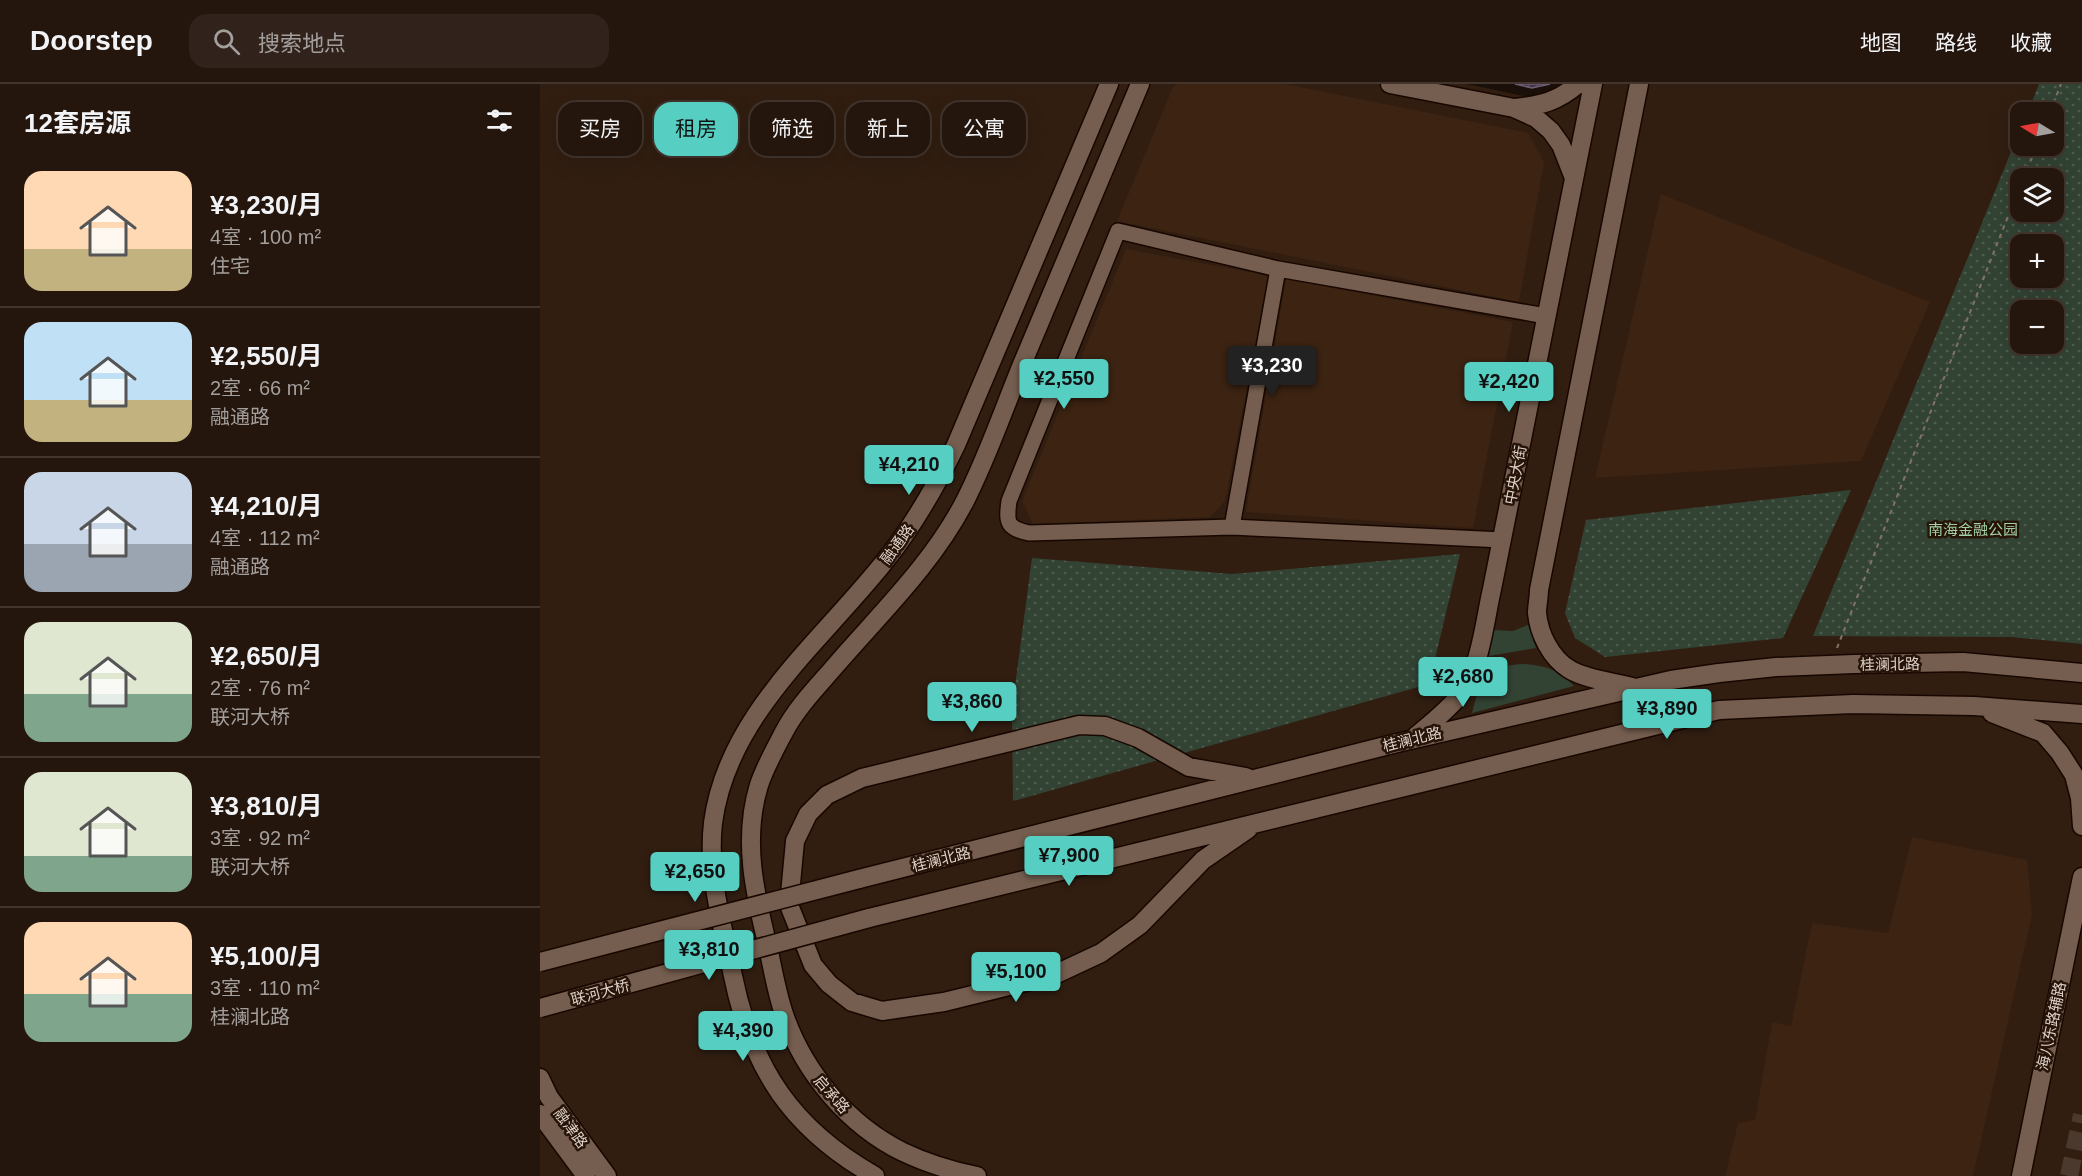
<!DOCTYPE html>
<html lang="zh">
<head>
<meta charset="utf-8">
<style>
	:root { --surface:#25160d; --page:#31231b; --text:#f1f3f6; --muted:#a39f9d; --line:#42352e; --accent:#57cec2 }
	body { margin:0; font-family:Helvetica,"Noto Sans SC",sans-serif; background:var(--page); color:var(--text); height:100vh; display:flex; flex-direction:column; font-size:22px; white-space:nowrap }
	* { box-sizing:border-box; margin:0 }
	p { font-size:20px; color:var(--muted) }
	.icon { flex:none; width:33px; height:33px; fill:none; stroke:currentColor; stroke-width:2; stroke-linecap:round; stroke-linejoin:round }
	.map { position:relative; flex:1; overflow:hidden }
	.drawer { display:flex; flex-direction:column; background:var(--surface); width:540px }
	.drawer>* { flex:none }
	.guide { position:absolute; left:18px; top:18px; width:570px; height:54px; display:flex; gap:12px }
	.needle { width:39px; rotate:280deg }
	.controls { position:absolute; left:1470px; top:18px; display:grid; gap:12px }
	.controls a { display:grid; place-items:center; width:54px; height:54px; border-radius:12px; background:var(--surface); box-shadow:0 6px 24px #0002,0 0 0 2px var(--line); font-size:30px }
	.price { position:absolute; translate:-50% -51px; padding:0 14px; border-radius:6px; background:var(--accent); color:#111; font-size:20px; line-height:39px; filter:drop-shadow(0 2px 3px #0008) }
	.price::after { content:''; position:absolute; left:50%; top:36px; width:18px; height:14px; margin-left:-9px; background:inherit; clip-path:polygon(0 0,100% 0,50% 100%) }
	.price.active { background:#222; color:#fff }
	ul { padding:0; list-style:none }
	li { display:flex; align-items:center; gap:18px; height:150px; padding:0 24px }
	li+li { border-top:2px solid var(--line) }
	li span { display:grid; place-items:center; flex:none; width:168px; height:120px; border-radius:18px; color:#555 }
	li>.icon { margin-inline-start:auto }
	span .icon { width:72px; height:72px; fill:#fffc; stroke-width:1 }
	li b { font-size:26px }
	h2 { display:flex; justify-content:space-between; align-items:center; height:72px; padding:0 24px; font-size:26px }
	.tag { padding:0 21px; border-radius:18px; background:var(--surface); box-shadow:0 6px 24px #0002,0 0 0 2px var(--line); font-size:21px; line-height:54px }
	.tag.active { background:var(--accent); color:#111 }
	header { display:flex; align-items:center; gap:36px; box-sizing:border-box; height:84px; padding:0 30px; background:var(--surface); border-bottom:2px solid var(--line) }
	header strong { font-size:28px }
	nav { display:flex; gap:33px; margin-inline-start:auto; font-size:21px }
	.search { width:420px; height:54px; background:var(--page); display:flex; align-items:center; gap:15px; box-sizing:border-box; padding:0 21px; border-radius:18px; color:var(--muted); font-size:22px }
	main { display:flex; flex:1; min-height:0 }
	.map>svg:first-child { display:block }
</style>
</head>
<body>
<header>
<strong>Doorstep</strong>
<div class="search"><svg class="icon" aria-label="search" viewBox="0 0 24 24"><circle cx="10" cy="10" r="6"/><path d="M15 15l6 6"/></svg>搜索地点</div>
<nav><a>地图</a><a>路线</a><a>收藏</a></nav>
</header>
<main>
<section class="drawer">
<h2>12套房源<svg class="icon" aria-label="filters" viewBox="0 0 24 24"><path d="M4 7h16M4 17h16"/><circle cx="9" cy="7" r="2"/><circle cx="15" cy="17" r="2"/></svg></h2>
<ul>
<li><span style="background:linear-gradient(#ffd9b3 65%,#c2b280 0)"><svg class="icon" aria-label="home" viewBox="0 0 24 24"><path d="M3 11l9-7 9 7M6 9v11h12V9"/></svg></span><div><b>¥3,230/月</b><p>4室 · 100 m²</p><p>住宅</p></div></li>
<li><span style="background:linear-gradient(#bfe0f5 65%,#c2b280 0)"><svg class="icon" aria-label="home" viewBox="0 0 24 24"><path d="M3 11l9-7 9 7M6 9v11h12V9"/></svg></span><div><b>¥2,550/月</b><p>2室 · 66 m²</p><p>融通路</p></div></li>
<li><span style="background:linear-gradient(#c9d6e8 60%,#9aa5b1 0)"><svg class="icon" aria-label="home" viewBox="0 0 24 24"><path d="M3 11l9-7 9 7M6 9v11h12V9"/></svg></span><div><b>¥4,210/月</b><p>4室 · 112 m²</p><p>融通路</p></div></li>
<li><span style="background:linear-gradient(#dfe7d0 60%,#7fa58c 0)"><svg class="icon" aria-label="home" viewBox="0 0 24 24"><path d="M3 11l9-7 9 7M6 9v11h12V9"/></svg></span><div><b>¥2,650/月</b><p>2室 · 76 m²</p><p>联河大桥</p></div></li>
<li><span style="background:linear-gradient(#dfe7d0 70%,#7fa58c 0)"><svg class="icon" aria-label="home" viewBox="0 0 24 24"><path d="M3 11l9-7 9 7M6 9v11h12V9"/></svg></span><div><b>¥3,810/月</b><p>3室 · 92 m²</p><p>联河大桥</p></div></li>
<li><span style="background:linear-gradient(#ffd9b3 60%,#7fa58c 0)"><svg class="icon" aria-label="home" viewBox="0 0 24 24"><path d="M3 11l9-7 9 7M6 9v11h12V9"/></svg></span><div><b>¥5,100/月</b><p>3室 · 110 m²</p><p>桂澜北路</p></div></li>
</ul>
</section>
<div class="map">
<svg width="1542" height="1092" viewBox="0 0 1542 1092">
	<defs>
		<pattern id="park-dots" width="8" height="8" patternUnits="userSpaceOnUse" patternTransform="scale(1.5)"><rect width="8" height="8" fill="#324334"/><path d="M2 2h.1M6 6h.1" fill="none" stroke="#4f5d50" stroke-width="1.8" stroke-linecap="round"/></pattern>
		<pattern id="building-hatch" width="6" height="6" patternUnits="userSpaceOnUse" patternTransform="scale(1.5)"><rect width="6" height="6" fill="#45324b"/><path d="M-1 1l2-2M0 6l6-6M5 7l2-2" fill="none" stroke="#5f4f64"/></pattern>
	</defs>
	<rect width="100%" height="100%" fill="#311e11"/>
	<path fill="#3c2312" d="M 637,0 L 745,0 L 988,49 L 1004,78 L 979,218 L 577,137 L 633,3 Z
		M 1121,110 L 1390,218 L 1321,377 L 1055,394 Z
		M 586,165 L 715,189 L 728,193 L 685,417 L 670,433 L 493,440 L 482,417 Z
		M 746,195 L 973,238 L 933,444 L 706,428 Z
		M 1372,753 L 1487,776 L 1492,831 L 1433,1092 L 1185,1092 L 1198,1039 L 1215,1036 L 1232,938 L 1251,942 L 1272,839 L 1348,849 Z"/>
	<path fill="#324334" d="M 988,541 L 996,564 L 949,572 L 953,546 L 973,547 Z
		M 986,580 C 1006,582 1019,586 1034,602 L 932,629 C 942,593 945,581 986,580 Z"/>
	<path fill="url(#park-dots)" fill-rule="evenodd" d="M 1499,0 L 1542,0 L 1542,560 L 1471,553 L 1273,552 L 1480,46 L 1480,62 L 1514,62 L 1514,28 L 1488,28 ZM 1480,94 L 1514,94 L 1514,128 L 1480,128 ZM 1480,160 L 1514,160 L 1514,194 L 1480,194 ZM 1480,226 L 1514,226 L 1514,260 L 1480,260 Z
		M 1311,406 L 1243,554 L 1065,573 L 1035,554 L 1025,529 L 1046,436 Z
		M 920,470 L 889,600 L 473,717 L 472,625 L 492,474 L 692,490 Z"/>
	<path fill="#0007" d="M 926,0 L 1042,0 L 1007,17 Z"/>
	<path fill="url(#building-hatch)" stroke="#6e5e73" stroke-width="1.5" d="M 975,0 L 1010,0 L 992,4 Z"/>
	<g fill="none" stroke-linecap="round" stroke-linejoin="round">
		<path stroke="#4b392d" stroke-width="18" stroke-dasharray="18 9" stroke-linecap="butt" d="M 1529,1092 L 1542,1031"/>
		<defs>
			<path id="street" d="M 692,443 L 489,449 C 467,444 466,439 469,417 L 578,147 L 738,185
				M 962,456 L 692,443 L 738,185 L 1006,232"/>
			<path id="secondary" d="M 850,0 L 974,24 L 996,34 L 1011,47 L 1021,61 L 1034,94
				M 975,24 C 1002,21 1017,18 1038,0
				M 1092,603 C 1074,598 1044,595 1029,585 C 1011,574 999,550 997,529 C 997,522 999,513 999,506 L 1099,0
				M 1452,629 L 1503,649 L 1520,669 L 1534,691 L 1540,714 L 1542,742
				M 875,653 C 890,640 907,627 919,612 C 941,583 944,540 952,505 L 1053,0
				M 706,693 L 649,683 L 598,654 L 565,642 L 539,641 L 322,694 L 287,711 L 268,730 L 255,757 L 249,821 L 273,881 L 289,900 L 312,918 L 342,927 L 404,918 L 514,891 L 561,869 L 600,841 L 663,776 L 708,745
				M 319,795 L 857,659 L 1131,596 L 1179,589 L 1236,583 L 1314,580 L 1423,578 L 1542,589
				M 329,834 L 1179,626 L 1313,620 L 1434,622 L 1542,630
				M 0,994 L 9,1013 L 67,1092
				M 0,1030 L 46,1092
				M 335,1092 C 252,1045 212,985 193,892 C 183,843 167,790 173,739 C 187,631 281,558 345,477 C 374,441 396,402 416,361 L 569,0
				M 437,1092 C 412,1087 386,1079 363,1068 C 308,1041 265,989 245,933 C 237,911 233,886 228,863 C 215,810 202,756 219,701 C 225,683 235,665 244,648 C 257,623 278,602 296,581 C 341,529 393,479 425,417 C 448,372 464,324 483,278 C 522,185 561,93 600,0
				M 1481,1092 L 1542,793"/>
		</defs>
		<use href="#street" stroke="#180700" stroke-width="18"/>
		<use href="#secondary" stroke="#180700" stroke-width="21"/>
		<path stroke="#827267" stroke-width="2" stroke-dasharray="4.5 4.5" stroke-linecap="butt" d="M 1510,28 L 1521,0
			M 1483,94 L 1497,62
			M 1297,564 L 1480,102"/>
		<use href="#street" stroke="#755e4f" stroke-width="15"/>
		<use href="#secondary" stroke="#755e4f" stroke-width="18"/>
		<defs>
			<path id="secondary-bridge" d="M 0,878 L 319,795
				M 0,924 L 329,834"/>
		</defs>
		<use href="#secondary-bridge" stroke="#180700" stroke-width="21" stroke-linecap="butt"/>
		<use href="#secondary-bridge" stroke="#755e4f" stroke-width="18"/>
	</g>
	<g text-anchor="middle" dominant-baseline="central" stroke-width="5" stroke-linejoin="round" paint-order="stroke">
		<g font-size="15" fill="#dfd2ca" stroke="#271408">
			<text transform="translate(975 391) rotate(-79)">中央大街</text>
			<text transform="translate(357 460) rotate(-54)">融通路</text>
			<text transform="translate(1350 580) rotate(-1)">桂澜北路</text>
			<text transform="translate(872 655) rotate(-14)">桂澜北路</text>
			<text transform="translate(401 775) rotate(-14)">桂澜北路</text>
			<text transform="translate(60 908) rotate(-15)">联河大桥</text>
			<text transform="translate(1511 942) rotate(-78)">海八东路辅路</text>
			<text transform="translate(292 1010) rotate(49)">启承路</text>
			<text transform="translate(31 1044) rotate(54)">融津路</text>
		</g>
		<g font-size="15" fill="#a0d0a4" stroke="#271408">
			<text x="1433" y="445">南海金融公园</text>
		</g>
	</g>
</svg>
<div class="controls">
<a><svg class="needle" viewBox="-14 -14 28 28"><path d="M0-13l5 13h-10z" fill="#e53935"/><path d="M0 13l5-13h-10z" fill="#a39f9d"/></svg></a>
<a><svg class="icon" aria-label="layers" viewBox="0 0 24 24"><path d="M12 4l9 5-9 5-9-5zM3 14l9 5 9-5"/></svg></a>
<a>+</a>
<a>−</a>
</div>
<b class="price active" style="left:732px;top:313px">¥3,230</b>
<b class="price" style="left:524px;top:326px">¥2,550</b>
<b class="price" style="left:969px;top:329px">¥2,420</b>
<b class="price" style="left:369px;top:412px">¥4,210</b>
<b class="price" style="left:923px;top:624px">¥2,680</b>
<b class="price" style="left:432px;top:649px">¥3,860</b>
<b class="price" style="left:1127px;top:656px">¥3,890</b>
<b class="price" style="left:529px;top:803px">¥7,900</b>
<b class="price" style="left:155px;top:819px">¥2,650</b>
<b class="price" style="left:169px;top:897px">¥3,810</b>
<b class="price" style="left:476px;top:919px">¥5,100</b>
<b class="price" style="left:203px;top:978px">¥4,390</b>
<div class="guide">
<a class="tag">买房</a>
<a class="tag active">租房</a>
<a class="tag">筛选</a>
<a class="tag">新上</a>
<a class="tag">公寓</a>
</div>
</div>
</main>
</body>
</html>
